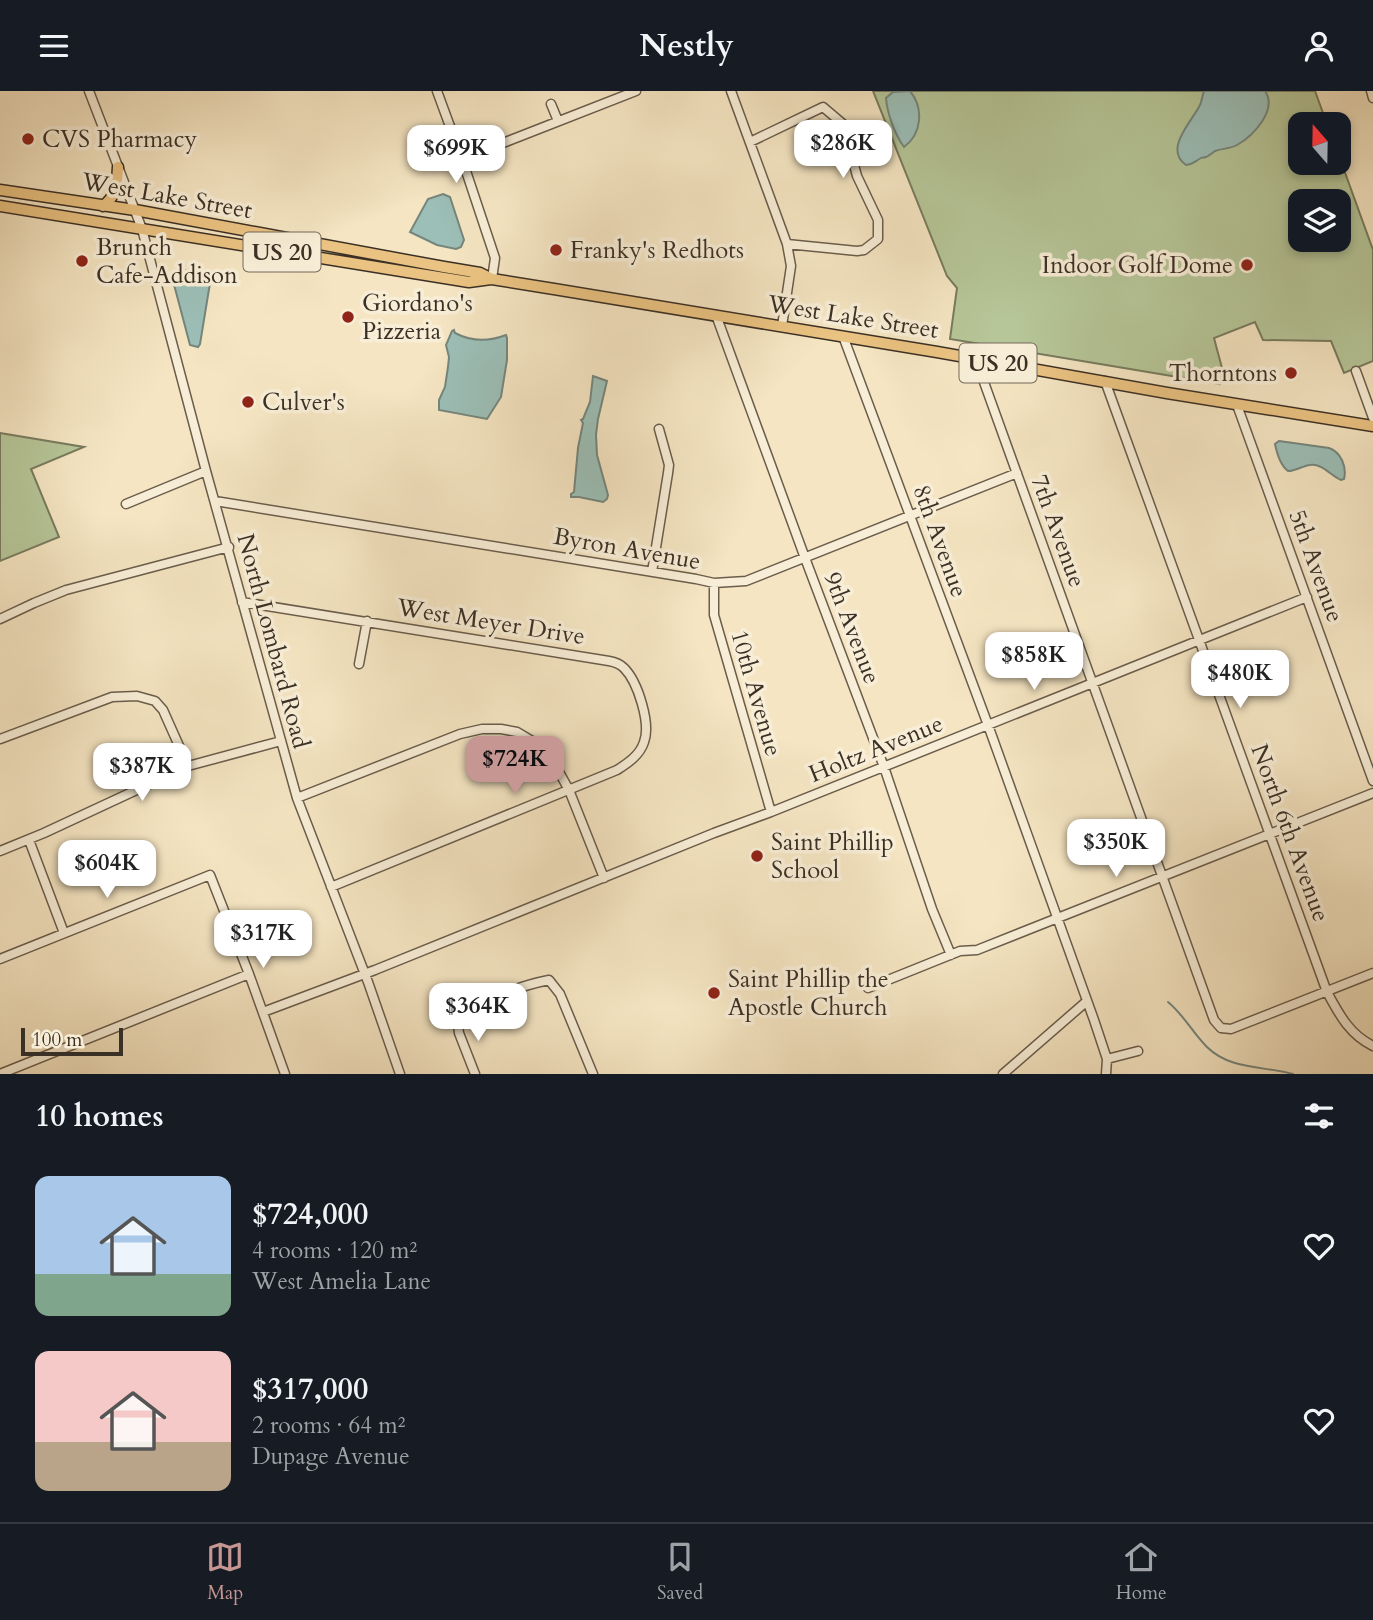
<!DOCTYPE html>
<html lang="en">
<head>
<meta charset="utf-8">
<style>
	:root { --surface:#171b24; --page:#20242c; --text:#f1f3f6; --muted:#9ea1a6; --line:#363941; --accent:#c59692 }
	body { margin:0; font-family:Cardo,serif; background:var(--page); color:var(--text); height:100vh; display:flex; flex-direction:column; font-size:26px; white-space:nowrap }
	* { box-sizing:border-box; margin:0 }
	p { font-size:23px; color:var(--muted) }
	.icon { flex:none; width:38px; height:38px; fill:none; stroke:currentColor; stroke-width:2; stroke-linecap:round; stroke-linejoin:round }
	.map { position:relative; height:983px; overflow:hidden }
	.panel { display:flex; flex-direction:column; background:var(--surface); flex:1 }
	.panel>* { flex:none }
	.needle { width:46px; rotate:340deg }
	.controls { position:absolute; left:1288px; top:21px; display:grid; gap:14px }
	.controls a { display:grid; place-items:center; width:63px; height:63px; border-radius:14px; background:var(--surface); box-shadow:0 4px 10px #0003; font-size:35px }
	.scale { position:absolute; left:21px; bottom:18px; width:102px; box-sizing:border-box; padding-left:7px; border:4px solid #3b3025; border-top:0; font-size:19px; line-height:24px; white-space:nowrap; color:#3b3025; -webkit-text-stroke:5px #f8eed7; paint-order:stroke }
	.price { position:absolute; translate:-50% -60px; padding:0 16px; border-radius:14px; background:#fff; color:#222; font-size:23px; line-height:46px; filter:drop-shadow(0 2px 4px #0008) }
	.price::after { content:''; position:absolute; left:50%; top:42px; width:21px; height:16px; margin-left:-10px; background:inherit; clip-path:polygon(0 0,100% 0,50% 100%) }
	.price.selected { background:var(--accent); color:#111 }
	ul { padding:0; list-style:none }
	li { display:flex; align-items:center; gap:21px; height:175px; padding:0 35px }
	li span { display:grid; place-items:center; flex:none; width:196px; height:140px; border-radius:14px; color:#555 }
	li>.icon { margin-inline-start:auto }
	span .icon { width:84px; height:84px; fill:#fffc; stroke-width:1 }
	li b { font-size:30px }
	h2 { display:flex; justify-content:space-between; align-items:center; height:84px; padding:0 35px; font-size:30px }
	header { display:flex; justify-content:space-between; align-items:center; height:91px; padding:0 35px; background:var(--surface); font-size:32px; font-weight:800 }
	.tabs { display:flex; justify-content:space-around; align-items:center; height:98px; border-top:2px solid var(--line); background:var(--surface); font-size:19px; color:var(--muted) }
	.tabs a { display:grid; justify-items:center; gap:4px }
	.tabs .selected { color:var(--accent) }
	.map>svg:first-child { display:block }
</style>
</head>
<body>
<header><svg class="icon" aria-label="menu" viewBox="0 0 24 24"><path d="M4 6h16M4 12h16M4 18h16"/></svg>Nestly<svg class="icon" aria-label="person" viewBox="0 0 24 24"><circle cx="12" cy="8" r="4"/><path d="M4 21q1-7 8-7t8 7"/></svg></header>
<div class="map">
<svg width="1373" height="983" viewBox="0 0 1373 983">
	<rect width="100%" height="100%" fill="#f5e5c2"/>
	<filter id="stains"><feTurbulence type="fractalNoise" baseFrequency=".00286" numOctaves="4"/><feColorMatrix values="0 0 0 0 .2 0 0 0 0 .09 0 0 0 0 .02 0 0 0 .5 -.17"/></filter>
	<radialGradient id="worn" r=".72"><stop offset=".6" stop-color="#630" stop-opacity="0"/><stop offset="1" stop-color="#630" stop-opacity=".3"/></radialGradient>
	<path fill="#b6c698" stroke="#787b5e" stroke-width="2" fill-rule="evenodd" d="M 873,0 L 1315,0 L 1327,33 L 1300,33 L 1300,72 L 1339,72 L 1339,65 L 1373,159 L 1373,270 L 1344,282 L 1331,250 L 1263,249 L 1255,231 L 1214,247 L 1222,277 L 1220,293 L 950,248 L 957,197 L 947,185 ZM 1300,110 L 1339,110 L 1339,149 L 1300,149 Z
		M 0,342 L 84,356 L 31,378 L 59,446 L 0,470 Z"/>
	<path fill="#9cbfb7" stroke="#75867d" stroke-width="2" d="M 910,0 C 924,17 922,43 904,56 C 895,44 887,22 886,7 L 893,1 Z
		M 1204,0 L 1265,0 C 1278,19 1253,45 1237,54 C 1230,58 1223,57 1215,60 C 1215,60 1207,66 1206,66 C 1204,67 1202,66 1201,67 C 1194,71 1194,73 1186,74 C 1164,59 1190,32 1199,16 C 1202,11 1202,6 1204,0 Z
		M 443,103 L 450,106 L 464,149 L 461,156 L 456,158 L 437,154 L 410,141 L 428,108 Z
		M 192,178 L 209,184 L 211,186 L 200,253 L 198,256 L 190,254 L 172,186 L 176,182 Z
		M 454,239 L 455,242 C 472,251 488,251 506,244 L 507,247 L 507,269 L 501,306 L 487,328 L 439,319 L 439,309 L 445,296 L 448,276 L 449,266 L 446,254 L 452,240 Z
		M 593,285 L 607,290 L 598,328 L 596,344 L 597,364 L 608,404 L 607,408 L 603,411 L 579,406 L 571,406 L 571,403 L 574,401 L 578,357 L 583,332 L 581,329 L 583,328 L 590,311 Z
		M 1279,350 L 1329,357 C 1341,361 1347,376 1344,388 L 1341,389 C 1331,385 1322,372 1310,374 C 1302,375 1296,380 1288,380 C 1280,374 1277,363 1275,353 Z"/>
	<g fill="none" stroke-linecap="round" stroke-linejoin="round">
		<path stroke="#75867d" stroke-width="2" d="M 1168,911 C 1183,923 1193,942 1207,956 C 1230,979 1264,975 1293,983"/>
		<defs>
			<path id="minor" d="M 89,0 L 142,138 L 206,380 L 297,707 L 368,891 L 400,983
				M 437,0 L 462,68 L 495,167 L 492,188
				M 731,0 L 787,153 L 791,175 L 782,235
				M 1371,0 L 1373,7
				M 551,13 L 558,30
				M 750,51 L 823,16 L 843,33 L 857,85 L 878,129 L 878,148 L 864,159 L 857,160 L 787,153
				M 462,68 L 636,0
				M 716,224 L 805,467 L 884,676 L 932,818 L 951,864
				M 843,245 L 988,634 L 1094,929 L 1107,968 L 1106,983
				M 976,269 L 1214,929 L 1221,937 L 1231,938 L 1373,882
				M 1356,280 L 1373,327
				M 1105,290 L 1327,901 C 1339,923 1349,943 1373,955
				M 1237,314 L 1373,690
				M 215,410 L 696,488 L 714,492 L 746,490 L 1017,382
				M 126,413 L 206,380
				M 652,481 L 668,382 L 669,374 L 659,338
				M 714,492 L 714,524 L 771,721
				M 242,511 L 609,570 C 615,571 620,573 624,577 C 638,591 651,633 644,651 C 640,664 628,672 617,679 L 331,796
				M 0,528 L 34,512 L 66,499 L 229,456
				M 359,573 L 367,530
				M 0,648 L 112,606 L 137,605 L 155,610 L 163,619 L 188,675
				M 297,707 L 460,643 L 482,638 L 501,638 L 517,641 L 532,650 L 549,663 L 569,699 L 604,787
				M 29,749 L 64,842
				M 0,760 L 44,742 L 188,675 L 281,650
				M 0,868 L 210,784 L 249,883 L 285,983
				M 868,897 L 960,860 L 977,859 L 1373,702
				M 263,921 L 375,879 L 714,742 L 771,721 L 1307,506
				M 1107,968 L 1138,960
				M 0,983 L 249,883
				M 475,983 L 459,942 L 457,926 C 478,910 523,894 549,889 L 560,903 L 593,983
				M 1003,983 L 1087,910"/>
			<path id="major" d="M 0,99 L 135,119 L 444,176 L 480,182 L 492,188 L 554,198 L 937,261 L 1167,302 L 1373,335
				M 0,115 L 469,191 L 491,188
				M 103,115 C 117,105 117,92 118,76"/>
		</defs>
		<use href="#minor" stroke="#6a5d4c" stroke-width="11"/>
		<use href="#major" stroke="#3b3025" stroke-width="13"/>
		<use href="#minor" stroke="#f8eed7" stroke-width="8"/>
		<use href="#major" stroke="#eac281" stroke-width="10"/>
	</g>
	<g fill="#8f2418" stroke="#f8eed7" stroke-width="2.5">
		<circle cx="28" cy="48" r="7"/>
		<circle cx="556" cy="159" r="7"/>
		<circle cx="82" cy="170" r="7"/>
		<circle cx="1247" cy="174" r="7"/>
		<circle cx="348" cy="226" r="7"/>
		<circle cx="1291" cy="282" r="7"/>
		<circle cx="248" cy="311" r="7"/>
		<circle cx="757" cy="765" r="7"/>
		<circle cx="714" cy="902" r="7"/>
	</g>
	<g text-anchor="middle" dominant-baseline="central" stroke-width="7" stroke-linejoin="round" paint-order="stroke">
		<g fill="#f8eed7" stroke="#74695a" stroke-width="2">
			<rect x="243.5" y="141.5" width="77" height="39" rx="5"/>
			<rect x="959.5" y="252.5" width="77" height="39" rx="5"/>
		</g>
		<g font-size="23" font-weight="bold" fill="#3b3025">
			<text x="282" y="161">US 20</text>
			<text x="998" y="272">US 20</text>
		</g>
		<g font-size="24" fill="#3b3025" stroke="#f8eed7" text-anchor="start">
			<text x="42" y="48">CVS Pharmacy</text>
			<text x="96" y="156">Brunch<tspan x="96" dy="28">Cafe-Addison</tspan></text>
			<text x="570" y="159">Franky's Redhots</text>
			<text x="1233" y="174" text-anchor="end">Indoor Golf Dome</text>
			<text x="362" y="212">Giordano's<tspan x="362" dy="28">Pizzeria</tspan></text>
			<text x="1277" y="282" text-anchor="end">Thorntons</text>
			<text x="262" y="311">Culver's</text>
			<text x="771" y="751">Saint Phillip<tspan x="771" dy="28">School</tspan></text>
			<text x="728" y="888">Saint Phillip the<tspan x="728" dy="28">Apostle Church</tspan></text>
		</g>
		<g font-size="24" fill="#3b3025" stroke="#f8eed7">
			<text transform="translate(167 105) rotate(10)">West Lake Street</text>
			<text transform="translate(853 226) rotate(9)">West Lake Street</text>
			<text transform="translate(1058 440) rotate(70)">7th Avenue</text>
			<text transform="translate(940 450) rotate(70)">8th Avenue</text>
			<text transform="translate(627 458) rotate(10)">Byron Avenue</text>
			<text transform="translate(1316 475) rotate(70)">5th Avenue</text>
			<text transform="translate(491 531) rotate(9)">West Meyer Drive</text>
			<text transform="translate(852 537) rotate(69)">9th Avenue</text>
			<text transform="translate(273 550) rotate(75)">North Lombard Road</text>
			<text transform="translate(756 602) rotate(74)">10th Avenue</text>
			<text transform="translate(876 658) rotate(-22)">Holtz Avenue</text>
			<text transform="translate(1290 742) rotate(70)">North 6th Avenue</text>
		</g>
	</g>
	<rect width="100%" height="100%" filter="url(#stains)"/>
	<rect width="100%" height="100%" fill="url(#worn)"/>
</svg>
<div class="controls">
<a><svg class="needle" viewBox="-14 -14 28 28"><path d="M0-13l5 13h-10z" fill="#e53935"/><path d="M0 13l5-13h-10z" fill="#9ea1a6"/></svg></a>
<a><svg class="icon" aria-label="layers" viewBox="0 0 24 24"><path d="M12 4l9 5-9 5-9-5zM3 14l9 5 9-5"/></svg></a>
</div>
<div class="scale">100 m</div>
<b class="price" style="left:843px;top:89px">$286K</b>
<b class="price" style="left:456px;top:94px">$699K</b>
<b class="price" style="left:1034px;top:601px">$858K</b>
<b class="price" style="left:1240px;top:619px">$480K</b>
<b class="price selected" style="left:515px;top:705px">$724K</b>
<b class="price" style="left:142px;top:712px">$387K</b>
<b class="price" style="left:1116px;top:788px">$350K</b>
<b class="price" style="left:107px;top:809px">$604K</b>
<b class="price" style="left:263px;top:879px">$317K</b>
<b class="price" style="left:478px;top:952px">$364K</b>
</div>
<section class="panel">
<h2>10 homes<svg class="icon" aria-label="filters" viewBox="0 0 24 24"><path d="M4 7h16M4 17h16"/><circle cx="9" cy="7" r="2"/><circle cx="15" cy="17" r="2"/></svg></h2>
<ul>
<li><span style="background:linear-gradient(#a9c7e8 70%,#7fa58c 0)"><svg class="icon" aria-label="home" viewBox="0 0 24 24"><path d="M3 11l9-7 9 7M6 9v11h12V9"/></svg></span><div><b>$724,000</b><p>4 rooms · 120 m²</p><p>West Amelia Lane</p></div><svg class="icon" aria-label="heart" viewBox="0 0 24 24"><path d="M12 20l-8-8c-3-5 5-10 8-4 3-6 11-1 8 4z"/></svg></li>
<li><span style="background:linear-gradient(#f6c9c9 65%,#b9a48a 0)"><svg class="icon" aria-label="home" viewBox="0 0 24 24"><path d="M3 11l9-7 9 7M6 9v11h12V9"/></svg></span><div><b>$317,000</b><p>2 rooms · 64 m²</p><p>Dupage Avenue</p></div><svg class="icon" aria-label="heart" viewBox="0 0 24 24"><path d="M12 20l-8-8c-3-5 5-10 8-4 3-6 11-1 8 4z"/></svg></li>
</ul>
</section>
<nav class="tabs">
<a class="selected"><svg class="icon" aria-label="map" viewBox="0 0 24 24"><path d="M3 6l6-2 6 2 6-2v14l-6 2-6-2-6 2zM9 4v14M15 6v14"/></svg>Map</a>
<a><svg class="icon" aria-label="saved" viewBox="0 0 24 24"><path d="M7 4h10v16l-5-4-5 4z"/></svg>Saved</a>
<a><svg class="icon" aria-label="home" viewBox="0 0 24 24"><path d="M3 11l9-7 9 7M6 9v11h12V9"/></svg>Home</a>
</nav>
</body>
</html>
